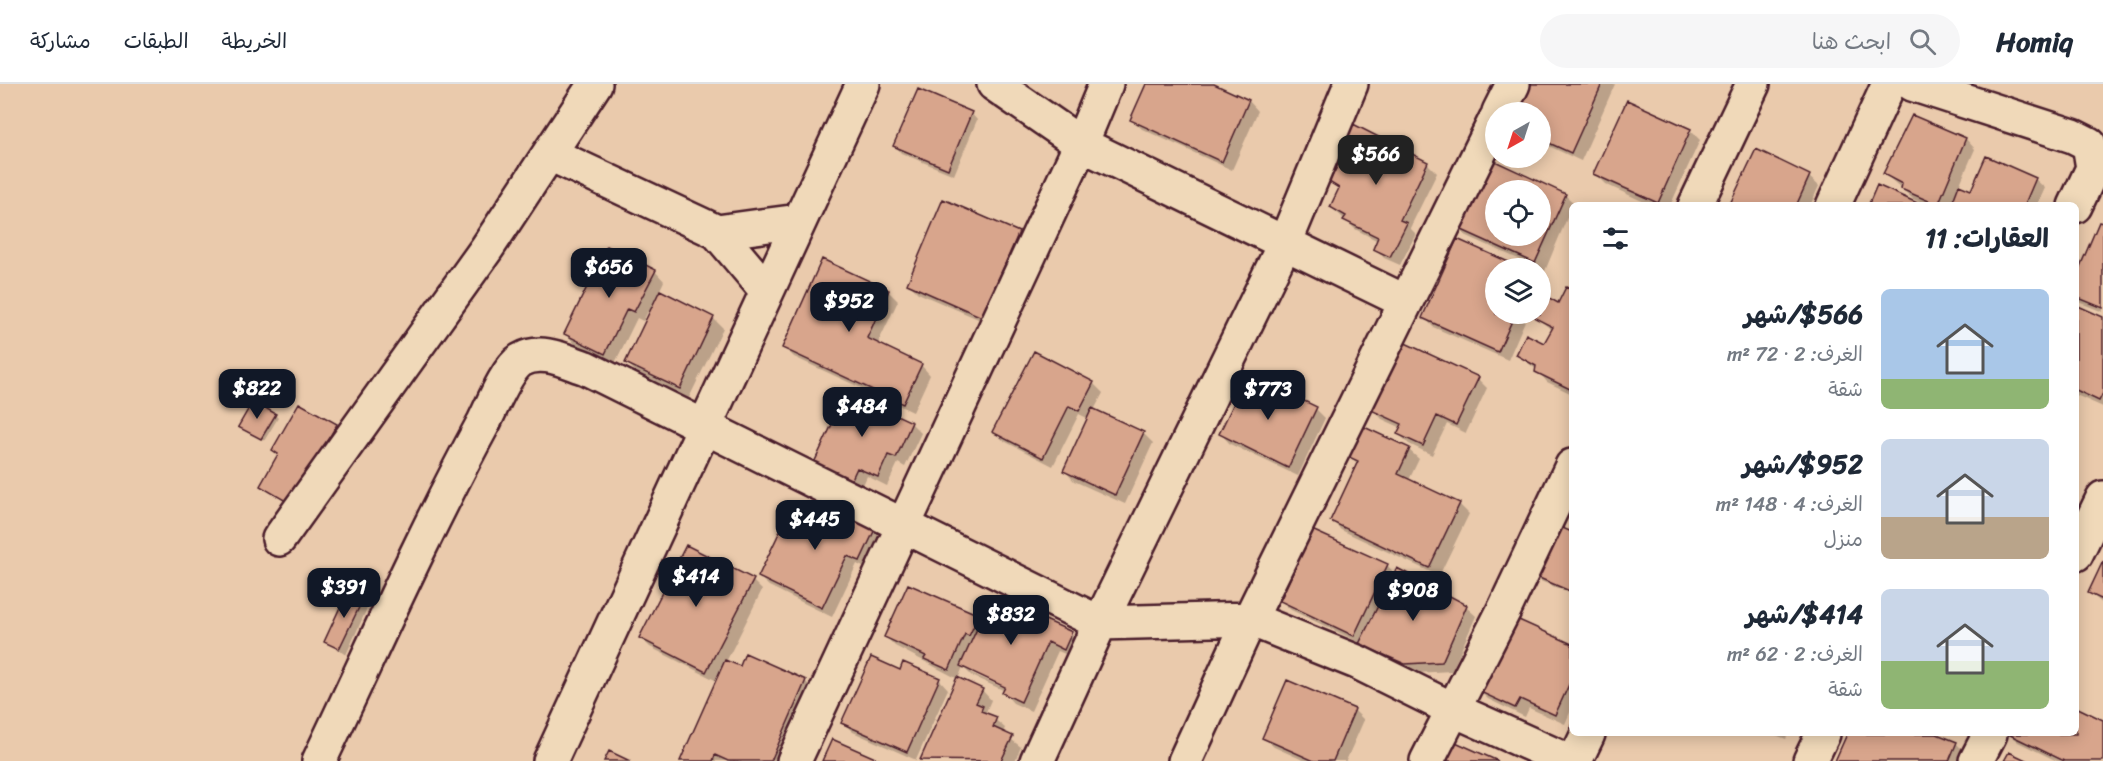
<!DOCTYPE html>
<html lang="ar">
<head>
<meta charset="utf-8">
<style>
	:root { --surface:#fff; --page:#f6f6f7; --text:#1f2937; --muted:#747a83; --line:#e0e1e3; --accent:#111827 }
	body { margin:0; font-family:Sriracha,"Playpen Sans Arabic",sans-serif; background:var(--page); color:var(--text); direction:rtl; height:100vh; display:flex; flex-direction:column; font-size:22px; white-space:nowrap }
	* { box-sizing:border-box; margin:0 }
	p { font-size:20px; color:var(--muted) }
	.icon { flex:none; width:33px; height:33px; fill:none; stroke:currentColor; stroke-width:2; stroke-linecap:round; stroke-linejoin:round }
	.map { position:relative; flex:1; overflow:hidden; direction:ltr }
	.drawer { position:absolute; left:1569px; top:118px; width:510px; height:534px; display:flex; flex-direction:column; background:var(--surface); border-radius:9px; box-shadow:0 3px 15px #0003; direction:rtl }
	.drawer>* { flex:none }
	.needle { width:39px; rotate:219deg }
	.controls { position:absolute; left:1485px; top:18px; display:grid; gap:12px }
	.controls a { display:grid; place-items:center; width:66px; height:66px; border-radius:50%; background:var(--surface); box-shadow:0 3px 15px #0003; font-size:30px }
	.price { position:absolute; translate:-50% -51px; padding:0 14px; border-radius:12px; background:var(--accent); color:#fff; font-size:20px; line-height:39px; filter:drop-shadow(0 2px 3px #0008) }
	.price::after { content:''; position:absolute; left:50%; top:36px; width:18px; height:14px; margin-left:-9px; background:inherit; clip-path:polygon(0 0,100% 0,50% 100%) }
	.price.on { background:#222; color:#fff }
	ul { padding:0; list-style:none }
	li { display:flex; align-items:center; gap:18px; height:150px; padding:0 30px }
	li span { display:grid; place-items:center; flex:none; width:168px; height:120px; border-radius:9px; color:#555 }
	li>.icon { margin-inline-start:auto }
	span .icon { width:72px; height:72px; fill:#fffc; stroke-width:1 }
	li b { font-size:26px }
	h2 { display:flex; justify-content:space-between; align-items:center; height:72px; padding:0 30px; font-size:26px }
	header { display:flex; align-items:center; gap:36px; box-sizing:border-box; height:84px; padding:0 30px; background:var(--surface); border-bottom:2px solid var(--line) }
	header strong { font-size:28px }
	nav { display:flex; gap:33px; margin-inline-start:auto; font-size:21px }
	.search { width:420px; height:54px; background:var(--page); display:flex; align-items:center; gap:15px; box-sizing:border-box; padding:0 21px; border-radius:33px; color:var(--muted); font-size:22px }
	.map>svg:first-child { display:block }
</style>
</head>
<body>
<header>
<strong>Homiq</strong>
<div class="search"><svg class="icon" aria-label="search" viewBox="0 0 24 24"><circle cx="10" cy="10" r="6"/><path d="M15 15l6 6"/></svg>ابحث هنا</div>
<nav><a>الخريطة</a><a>الطبقات</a><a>مشاركة</a></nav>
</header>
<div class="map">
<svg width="2103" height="677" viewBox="0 0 2103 677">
	<rect width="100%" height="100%" fill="#eacaac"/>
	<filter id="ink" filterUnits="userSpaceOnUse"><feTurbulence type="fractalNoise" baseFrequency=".0167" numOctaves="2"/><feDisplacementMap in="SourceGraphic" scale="12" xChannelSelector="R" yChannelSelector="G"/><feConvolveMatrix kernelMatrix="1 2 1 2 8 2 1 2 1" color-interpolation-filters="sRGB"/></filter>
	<g filter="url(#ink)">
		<path fill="#0003" fill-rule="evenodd" d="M 1148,0 L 1210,0 L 1249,17 L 1258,27 L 1232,86 L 1142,45 L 1132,36 Z
			M 1532,0 L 1615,0 L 1581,77 L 1540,58 L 1540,28 L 1522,28 L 1520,26 Z
			M 971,29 L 977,36 L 954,91 L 901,69 L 895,62 Z
			M 1354,42 L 1428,80 L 1437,89 L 1410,144 L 1416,150 L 1400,181 L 1384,174 L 1375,164 L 1378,157 L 1355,145 L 1331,123 L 1340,107 L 1331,98 L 1347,67 Z
			M 1690,46 L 1700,56 L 1670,122 L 1653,122 L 1605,100 L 1595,90 Z
			M 1966,55 L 1975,65 L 1959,102 L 1972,108 L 2035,95 L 2045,104 L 2037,122 L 1929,122 L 1913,115 L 1885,90 Z
			M 1757,67 L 1809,93 L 1819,102 L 1810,122 L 1731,122 Z
			M 1485,74 L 1565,111 L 1575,120 L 1572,122 L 1545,187 L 1465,151 L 1455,141 ZM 1496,106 L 1540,106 L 1540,152 L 1496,152 Z
			M 2103,141 L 2103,228 L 2076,217 L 2076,196 Z
			M 1018,149 L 1027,159 L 992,241 L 918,209 L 908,199 Z
			M 1457,157 L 1518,184 L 1496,184 L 1496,230 L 1528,230 L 1508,276 L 1433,243 L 1424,233 Z
			M 655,187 L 664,197 L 659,208 L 713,234 L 723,244 L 689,314 L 636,288 L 627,279 L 651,229 L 648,227 L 643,237 L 637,234 L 615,279 L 575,260 L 566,250 Z
			M 888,207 L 898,217 L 877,261 L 921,281 L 930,291 L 913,328 L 794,273 L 784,263 Z
			M 1572,208 L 1572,310 L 1547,298 L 1537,286 L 1518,271 L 1545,261 L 1553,247 L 1537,234 L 1547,214 L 1559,221 Z
			M 2076,223 L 2103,235 L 2103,323 L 2076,311 Z
			M 1478,295 L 1487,304 L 1466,349 L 1447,340 L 1432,371 L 1409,360 L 1399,350 L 1402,344 L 1382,335 L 1373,325 Z
			M 1093,299 L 1103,309 L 1094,326 L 1143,349 L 1153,359 L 1125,420 L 1074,397 L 1065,387 L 1089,335 L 1079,330 L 1053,382 L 1004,357 L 994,348 Z
			M 848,310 L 911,339 L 921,349 L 905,383 L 898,379 L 887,402 L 867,392 L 861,406 L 825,389 Z
			M 1316,325 L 1325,334 L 1298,392 L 1230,360 L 1221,350 Z
			M 275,331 L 278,334 L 264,357 L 243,345 Z
			M 336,341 L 342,347 L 298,425 L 262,402 L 279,371 Z
			M 1409,366 L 1419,375 L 1409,396 L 1459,420 L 1469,430 L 1439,492 L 1341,446 L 1332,437 L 1358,381 L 1349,372 Z
			M 826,435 L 875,444 L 885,454 L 869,486 L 857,480 L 832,533 L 769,502 L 759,493 Z
			M 1572,449 L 1572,510 L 1538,496 L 1532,490 Z
			M 1387,481 L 1395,490 L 1466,523 L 1476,532 L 1452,587 L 1415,589 L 1370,569 L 1361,559 L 1291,526 L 1281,517 Z
			M 2103,481 L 2103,520 L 2090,509 Z
			M 753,497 L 762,506 L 726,578 L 741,584 L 805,597 L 815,607 L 784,677 L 682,677 L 717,597 L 650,563 L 641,554 Z
			M 363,514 L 369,520 L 346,571 L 325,557 Z
			M 978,532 L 982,537 L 1071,550 L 1081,559 L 1074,574 L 1058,567 L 1031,627 L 1013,619 L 1004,609 L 1005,607 L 972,592 L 963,583 L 958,595 L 982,606 L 991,616 L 986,628 L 1005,644 L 1003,649 L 1021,663 L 1015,677 L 922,677 L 958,595 L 895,562 L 886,553 ZM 971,586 L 1012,604 L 1011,607 L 971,589 Z
			M 1572,562 L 1572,624 L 1565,640 L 1529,624 L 1525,633 L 1488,615 L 1478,606 Z
			M 900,588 L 939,595 L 948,605 L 916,676 L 853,648 L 843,639 Z
			M 2076,625 L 2103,638 L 2103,677 L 2057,677 L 2018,658 L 2009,650 L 2076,650 Z
			M 1354,626 L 1364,636 L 1346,677 L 1305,677 L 1274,663 L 1264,654 Z
			M 1773,650 L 1788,650 L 1786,655 Z
			M 1848,650 L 1933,650 L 1956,659 L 1966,669 L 1962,677 L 1837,677 Z"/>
		<path fill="#d8a58c" stroke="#4a1f2b" stroke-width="1.5" fill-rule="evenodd" d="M 1146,0 L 1214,0 L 1249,16 L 1222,78 L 1130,36 Z
			M 1530,0 L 1602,0 L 1571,69 L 1540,55 L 1540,28 L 1518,26 Z
			M 918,5 L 972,28 L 948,85 L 893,62 Z
			M 1627,16 L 1691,45 L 1658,119 L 1593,90 Z
			M 1912,31 L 1966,54 L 1938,121 L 1901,105 L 1902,100 L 1883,90 Z
			M 1353,40 L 1428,78 L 1400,136 L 1407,139 L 1390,173 L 1373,165 L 1378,153 L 1343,136 L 1346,132 L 1330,123 L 1339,104 L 1329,98 L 1346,66 L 1342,64 Z
			M 1756,65 L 1810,91 L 1796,122 L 1729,122 Z
			M 1484,72 L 1566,110 L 1535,179 L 1453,142 ZM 1496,106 L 1540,106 L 1540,152 L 1496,152 Z
			M 1986,72 L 2036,94 L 2024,122 L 1951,122 L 1959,101 L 1971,106 Z
			M 1877,101 L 1924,122 L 1868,122 Z
			M 943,115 L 1019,148 L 982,233 L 907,200 Z
			M 2099,138 L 2103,139 L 2103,224 L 2076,213 L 2076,192 Z
			M 1457,155 L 1522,184 L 1496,184 L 1496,230 L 1515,230 L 1498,268 L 1422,234 Z
			M 607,162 L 656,186 L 634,228 L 627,225 L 605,270 L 564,250 Z
			M 822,175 L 889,206 L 867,254 L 922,280 L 903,320 L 782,264 Z
			M 1566,203 L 1572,206 L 1572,306 L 1535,288 L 1536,282 L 1516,271 L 1526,250 L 1544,259 L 1553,243 L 1535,234 L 1537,230 L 1540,230 L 1546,212 L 1558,219 Z
			M 660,206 L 714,233 L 680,305 L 625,279 Z
			M 2076,221 L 2103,233 L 2103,309 L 2099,317 L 2076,306 Z
			M 1403,258 L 1479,293 L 1456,341 L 1437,332 L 1423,362 L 1397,350 L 1402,340 L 1371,326 Z
			M 1034,267 L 1094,298 L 1079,327 L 1069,322 L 1043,374 L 992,348 Z
			M 1248,290 L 1317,323 L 1288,384 L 1219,350 Z
			M 847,308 L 912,338 L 896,374 L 888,371 L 878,393 L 857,384 L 851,397 L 814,379 Z
			M 253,317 L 276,330 L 261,355 L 238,343 Z
			M 299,319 L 337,340 L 291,420 L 260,402 L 278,370 L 272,366 Z
			M 1092,324 L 1144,348 L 1115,411 L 1063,387 Z
			M 1362,342 L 1410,364 L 1398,390 L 1460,419 L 1429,484 L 1330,437 L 1358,377 L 1347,372 Z
			M 794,418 L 825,433 L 831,421 L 876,443 L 860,477 L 847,472 L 822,524 L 758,493 Z
			M 1551,439 L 1572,448 L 1572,508 L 1530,490 Z
			M 1312,446 L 1388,480 L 1354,552 L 1280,517 Z
			M 686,461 L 754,495 L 706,588 L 639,554 Z
			M 2103,477 L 2103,516 L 2088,509 Z
			M 1397,484 L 1467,521 L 1442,578 L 1405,580 L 1359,560 Z
			M 908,500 L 979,531 L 969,552 L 965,550 L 949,586 L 924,575 L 926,572 L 884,553 Z
			M 348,506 L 364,513 L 339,565 L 324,558 Z
			M 992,512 L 1072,548 L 1064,566 L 1048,558 L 1021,618 L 1002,609 L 1005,603 L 960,582 Z
			M 1510,532 L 1572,560 L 1572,594 L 1555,631 L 1520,615 L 1515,624 L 1476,606 Z
			M 745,569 L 806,596 L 771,677 L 728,677 L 715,671 L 713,677 L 680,677 L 725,576 L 740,582 Z
			M 871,573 L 900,586 L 903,578 L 940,594 L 907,668 L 841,639 Z
			M 957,593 L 983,605 L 976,619 L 983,622 L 981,627 L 997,633 L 993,643 L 1013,652 L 1001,677 L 920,676 Z
			M 1287,596 L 1355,625 L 1333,677 L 1314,677 L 1262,654 Z
			M 2076,623 L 2103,636 L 2103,677 L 2064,677 L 2008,650 L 2076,650 Z
			M 1847,650 L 1937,650 L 1957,658 L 1949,677 L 1835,677 Z
			M 832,655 L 882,677 L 822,677 Z
			M 1451,656 L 1498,677 L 1442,677 Z
			M 609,667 L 630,677 L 604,677 Z
			M 2009,668 L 2028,677 L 2004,677 Z"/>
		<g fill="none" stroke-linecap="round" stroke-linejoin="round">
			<defs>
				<path id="minor" d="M 994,0 L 1081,60 L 1406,218
					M 1912,0 L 2073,52 L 2089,60 L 2093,84 L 2075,122
					M 1499,28 L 1513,0
					M 550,70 L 717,148 L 767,207
					M 1695,122 L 1753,0
					M 1833,122 L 1889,0
					M 717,148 L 799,137
					M 279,455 L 487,164 L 595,0
					M 2076,470 L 2103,414
					M 319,677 C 373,564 424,448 484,338 C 492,322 507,285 521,276 C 542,264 565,277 586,284 L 1100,539 L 1250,535 L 1357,578 L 1452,625 L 1568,677
					M 550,677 L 863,0
					M 794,677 L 1081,60 L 1106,0
					M 1037,677 L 1100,539 L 1285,159 L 1351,0
					M 1185,677 L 1250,535 L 1496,35
					M 1427,677 L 1505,524 L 1572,382
					M 1575,677 L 1588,650
					M 1810,677 L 1823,650
					M 1976,677 L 1990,650"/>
			</defs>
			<use href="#minor" stroke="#4a1f2b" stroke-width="38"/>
			<use href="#minor" stroke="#f0d9b9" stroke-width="33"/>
		</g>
	</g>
</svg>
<div class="controls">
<a><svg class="needle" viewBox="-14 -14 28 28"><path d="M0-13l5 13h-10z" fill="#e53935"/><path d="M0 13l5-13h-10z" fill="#747a83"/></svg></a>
<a><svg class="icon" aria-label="locate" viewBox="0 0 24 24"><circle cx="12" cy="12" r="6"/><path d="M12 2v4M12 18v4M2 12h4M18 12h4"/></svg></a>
<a><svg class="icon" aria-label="layers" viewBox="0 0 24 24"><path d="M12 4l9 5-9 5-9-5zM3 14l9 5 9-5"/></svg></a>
</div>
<b class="price on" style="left:1376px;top:102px">$566</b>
<b class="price" style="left:609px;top:215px">$656</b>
<b class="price" style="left:849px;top:249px">$952</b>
<b class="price" style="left:257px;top:336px">$822</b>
<b class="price" style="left:1268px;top:337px">$773</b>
<b class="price" style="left:862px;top:354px">$484</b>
<b class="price" style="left:815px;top:467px">$445</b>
<b class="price" style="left:696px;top:524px">$414</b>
<b class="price" style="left:344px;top:535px">$391</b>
<b class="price" style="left:1413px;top:538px">$908</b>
<b class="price" style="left:1011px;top:562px">$832</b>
<section class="drawer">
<h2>العقارات: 11<svg class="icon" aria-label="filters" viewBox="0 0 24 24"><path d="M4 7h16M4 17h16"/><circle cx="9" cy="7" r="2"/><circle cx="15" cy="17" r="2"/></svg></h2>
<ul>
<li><span style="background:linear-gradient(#a9c7e8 75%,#8fb573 0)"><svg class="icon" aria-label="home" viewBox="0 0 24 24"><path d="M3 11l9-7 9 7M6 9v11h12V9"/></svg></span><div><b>$566/شهر</b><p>الغرف: 2 · 72 m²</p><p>شقة</p></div></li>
<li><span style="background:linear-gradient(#c9d6e8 65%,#b9a48a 0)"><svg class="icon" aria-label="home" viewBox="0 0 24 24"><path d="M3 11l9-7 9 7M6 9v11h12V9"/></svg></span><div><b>$952/شهر</b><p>الغرف: 4 · 148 m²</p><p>منزل</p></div></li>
<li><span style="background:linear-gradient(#c9d6e8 60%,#8fb573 0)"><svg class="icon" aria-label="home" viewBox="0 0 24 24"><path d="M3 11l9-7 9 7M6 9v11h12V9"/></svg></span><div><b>$414/شهر</b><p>الغرف: 2 · 62 m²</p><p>شقة</p></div></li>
</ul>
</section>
</div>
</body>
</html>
